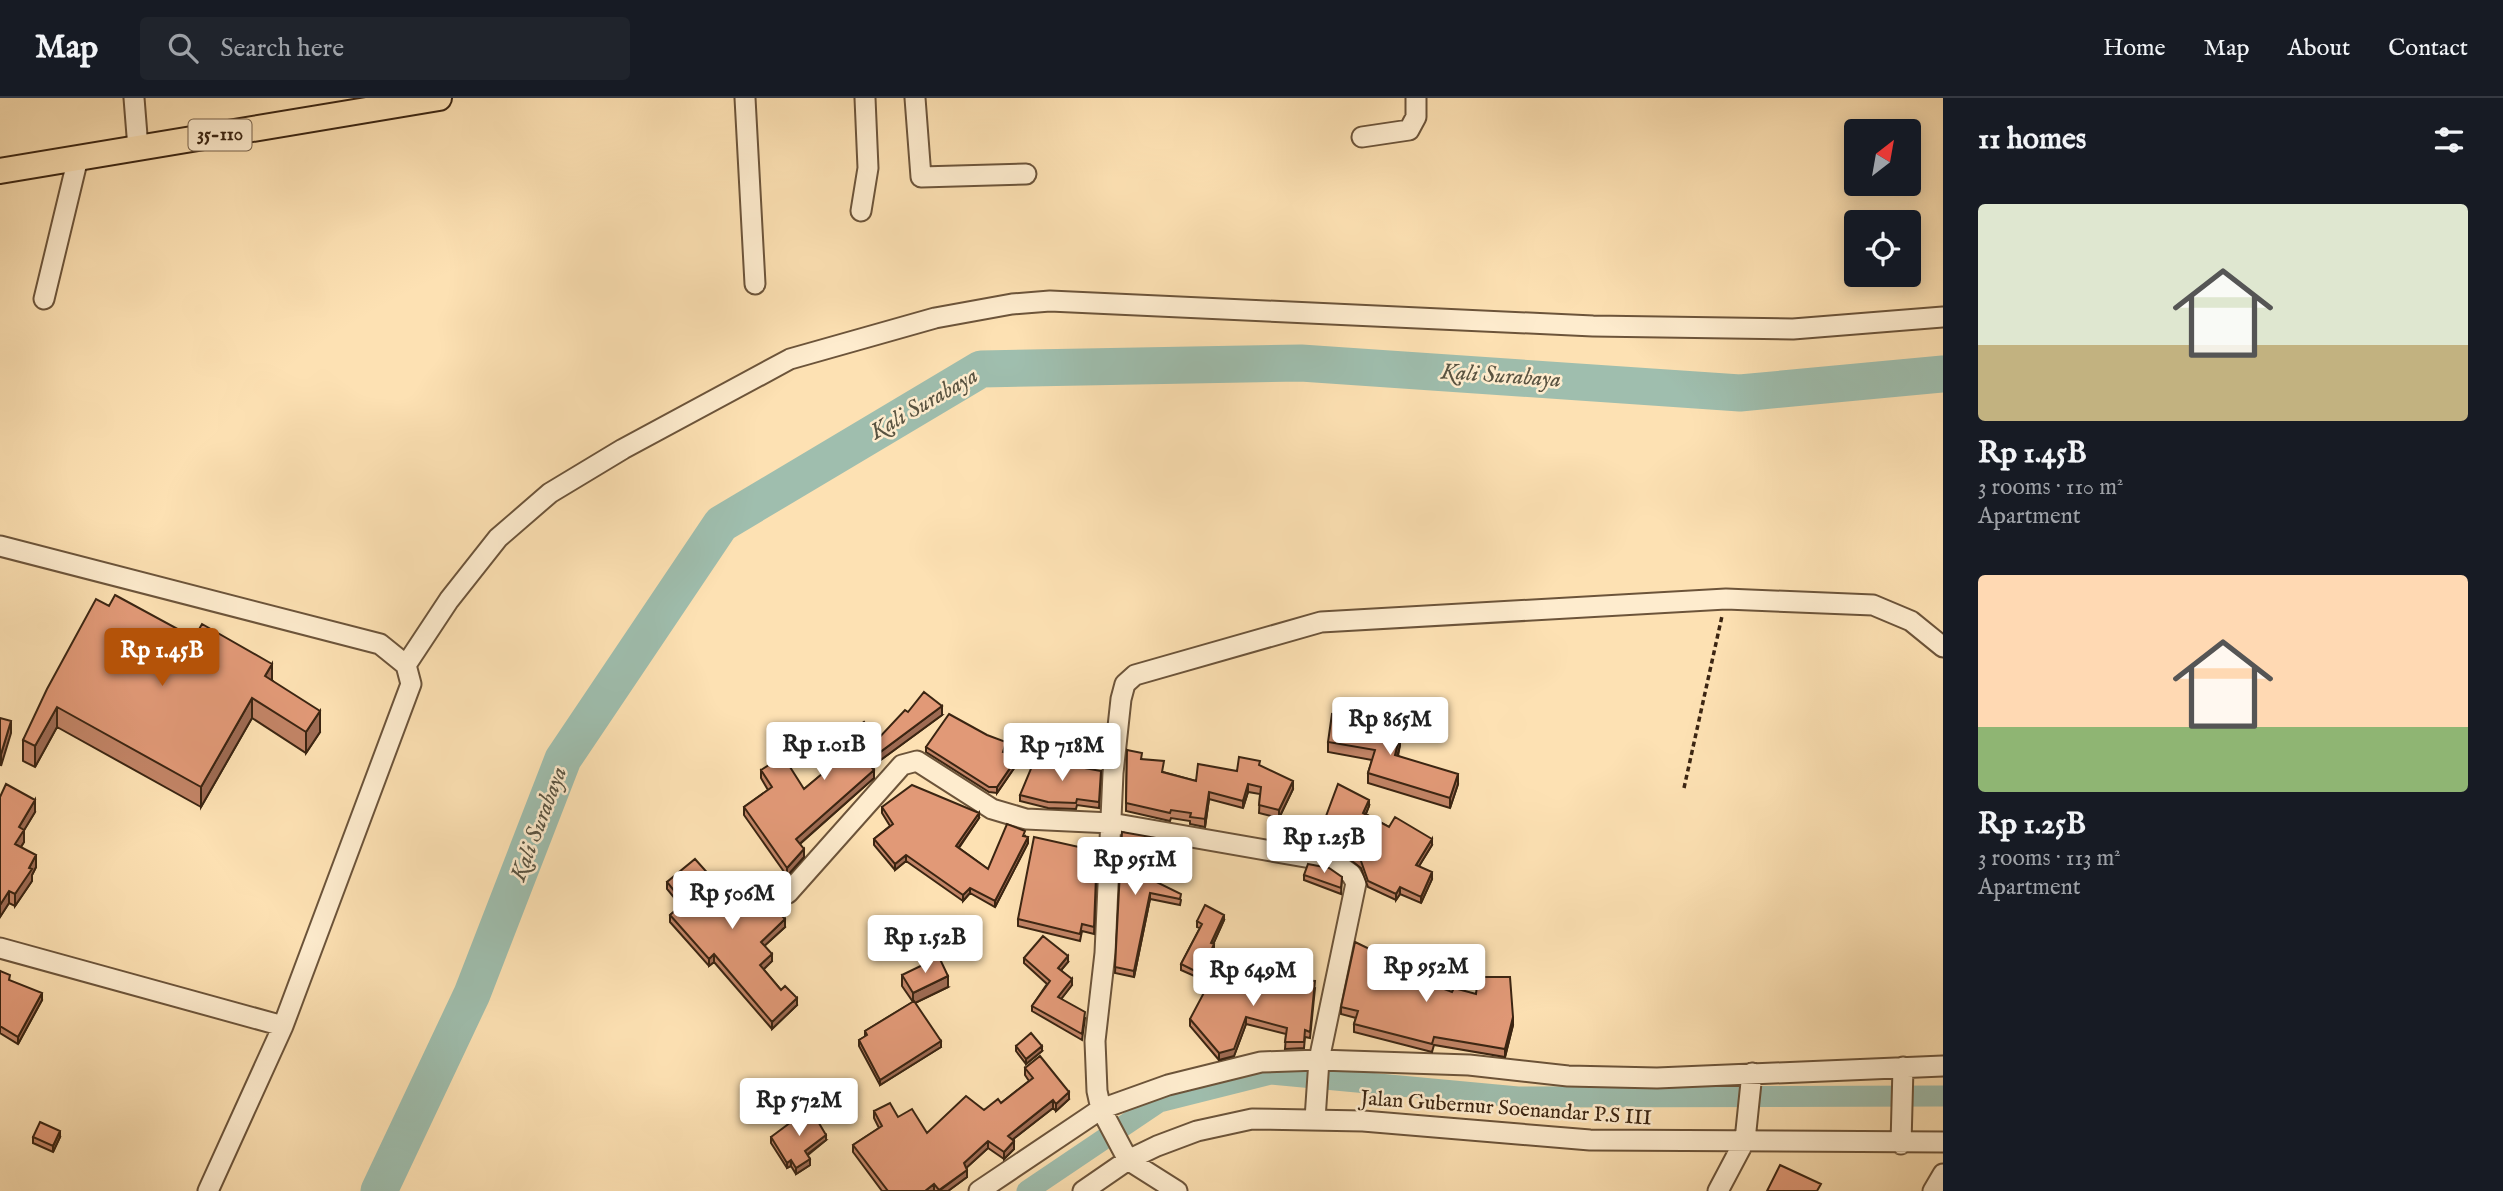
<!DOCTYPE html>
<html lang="en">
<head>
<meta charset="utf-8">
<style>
	:root { --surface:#171b24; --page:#20242c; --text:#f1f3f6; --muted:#9ea1a6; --line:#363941; --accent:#b45309 }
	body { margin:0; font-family:"IM FELL English",serif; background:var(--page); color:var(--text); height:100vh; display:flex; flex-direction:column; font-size:26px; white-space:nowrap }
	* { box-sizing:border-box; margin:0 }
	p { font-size:23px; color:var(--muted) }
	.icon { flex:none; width:38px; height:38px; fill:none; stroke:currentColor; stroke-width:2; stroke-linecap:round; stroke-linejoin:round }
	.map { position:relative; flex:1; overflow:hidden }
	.drawer { display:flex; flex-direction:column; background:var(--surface); width:560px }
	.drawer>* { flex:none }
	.needle { width:46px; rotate:31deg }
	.controls { position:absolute; left:1844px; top:21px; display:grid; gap:14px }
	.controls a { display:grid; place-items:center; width:77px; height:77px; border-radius:7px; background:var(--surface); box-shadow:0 4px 18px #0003; font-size:35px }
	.price { position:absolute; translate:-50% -60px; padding:0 16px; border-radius:7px; background:#fff; color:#222; font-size:23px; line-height:46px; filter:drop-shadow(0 2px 4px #0008) }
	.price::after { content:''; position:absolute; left:50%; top:42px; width:21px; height:16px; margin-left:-10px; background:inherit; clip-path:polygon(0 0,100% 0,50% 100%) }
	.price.current { background:var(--accent); color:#fff }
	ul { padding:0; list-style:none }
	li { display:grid; align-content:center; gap:14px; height:371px; padding:0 35px }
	li span { display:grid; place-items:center; height:217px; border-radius:7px; color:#555 }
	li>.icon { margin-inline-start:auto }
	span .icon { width:126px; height:126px; fill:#fffc; stroke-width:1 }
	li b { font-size:30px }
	h2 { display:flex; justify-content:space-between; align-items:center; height:84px; padding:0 35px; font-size:30px }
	header { display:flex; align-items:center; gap:42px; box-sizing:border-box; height:98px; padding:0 35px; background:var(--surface); border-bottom:2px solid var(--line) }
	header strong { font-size:33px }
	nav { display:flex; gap:38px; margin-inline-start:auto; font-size:24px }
	.search { width:490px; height:63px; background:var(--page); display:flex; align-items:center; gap:18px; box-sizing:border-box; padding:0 24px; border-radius:7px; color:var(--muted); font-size:26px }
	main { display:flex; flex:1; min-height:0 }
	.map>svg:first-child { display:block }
</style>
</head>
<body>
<header>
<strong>Map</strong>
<div class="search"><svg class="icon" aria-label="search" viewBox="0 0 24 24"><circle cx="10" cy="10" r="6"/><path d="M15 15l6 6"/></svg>Search here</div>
<nav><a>Home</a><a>Map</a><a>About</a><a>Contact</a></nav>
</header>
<main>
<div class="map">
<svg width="1943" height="1093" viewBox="0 0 1943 1093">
	<rect width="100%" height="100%" fill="#fde1b3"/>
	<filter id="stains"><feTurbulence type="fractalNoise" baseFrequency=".00286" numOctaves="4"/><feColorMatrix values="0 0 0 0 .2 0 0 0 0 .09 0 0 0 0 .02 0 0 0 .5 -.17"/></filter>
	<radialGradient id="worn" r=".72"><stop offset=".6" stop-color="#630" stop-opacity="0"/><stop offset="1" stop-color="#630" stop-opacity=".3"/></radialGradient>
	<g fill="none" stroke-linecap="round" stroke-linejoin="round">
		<path stroke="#9fbeae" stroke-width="21" d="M 1027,1093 L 1159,1004 L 1271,976 L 1518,999 L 1943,998"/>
		<path stroke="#9fbeae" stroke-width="37" d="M 379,1093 L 472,896 L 563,661 L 721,426 L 981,271 L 1301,265 L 1740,295 L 1943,276"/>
		<defs>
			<path id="minor" d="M 134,0 L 138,50
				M 745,0 L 755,186
				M 915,0 L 921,79 L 1026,76
				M 1362,39 L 1409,32 L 1416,19 L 1416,0
				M 861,113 L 868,70 L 865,0
				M 44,201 L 78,60
				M 0,448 L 380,546 L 406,567 L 411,586 L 283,928 L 208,1093
				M 406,567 L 449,502 L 498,440 L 550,395 L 623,351 L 790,261 L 935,220 L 1012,206 L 1050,203 L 1593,228 L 1793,231 L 1943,219
				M 788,795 L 902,667 L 917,663 L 992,711 L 1026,721 L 1111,725 L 1334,764 L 1351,776 L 1356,785 L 1319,962 L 1315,1021
				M 0,850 L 283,928
				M 1901,1046 L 1903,969
				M 979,1093 L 1101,1011 L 1168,987 L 1261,964 L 1319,962 L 1469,967 L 1568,978 L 1657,980 L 1943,968
				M 1083,1093 L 1128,1062 L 1157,1048 L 1197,1033 L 1252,1021 L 1363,1023 L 1590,1042 L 1943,1044
				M 1177,1093 L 1128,1062 L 1101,1011 L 1097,993 L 1095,943 L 1105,855 L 1113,675 L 1121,601 L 1125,586 L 1135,577 L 1321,524 L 1726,501 L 1873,507 L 1911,523 L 1943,549
				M 1718,1093 L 1745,1042 L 1752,975
				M 1933,1093 L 1943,1076"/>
			<path id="major" d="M 0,73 L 439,0"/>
		</defs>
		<use href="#minor" stroke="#6c543a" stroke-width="23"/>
		<use href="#major" stroke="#3b2512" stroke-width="28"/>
		<path stroke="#3b2512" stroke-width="3.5" stroke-dasharray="5 3.5" stroke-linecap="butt" d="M 1684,690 L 1722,518"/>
		<use href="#minor" stroke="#feecce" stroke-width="19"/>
		<use href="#major" stroke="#fde1b3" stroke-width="24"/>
	</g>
	<path fill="#c28466" stroke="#3b2512" stroke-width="2" d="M 109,508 L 272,582 L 320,634 L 306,655 L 252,620 L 201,709 L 57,629 L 35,669 L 23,663 L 23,642 Z
		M 908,614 L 942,617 L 871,669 L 874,680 L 800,746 L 804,759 L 787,778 L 744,717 L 744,709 L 768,692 L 761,680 L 761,672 L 804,691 L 837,664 L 828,652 L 828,643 L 844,638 L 877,642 Z
		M 1357,623 L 1400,647 L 1398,658 L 1458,686 L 1450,710 L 1368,685 L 1368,675 L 1372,662 L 1328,654 L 1328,644 Z
		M 926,649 L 1006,649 L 1004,654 L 1019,663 L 997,695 L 989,694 L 926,654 Z
		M 1127,652 L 1163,674 L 1196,683 L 1260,668 L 1293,691 L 1279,720 L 1259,715 L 1260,696 L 1248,694 L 1243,710 L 1209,701 L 1205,729 L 1190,726 L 1190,723 L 1171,720 L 1170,723 L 1126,713 Z
		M 1101,673 L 1099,710 L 1077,707 L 1076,711 L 1048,710 L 1020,703 L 1020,697 Z
		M 0,699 L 35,714 L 24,732 L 24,744 L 21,749 L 36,769 L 32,777 L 32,783 L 15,808 L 9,805 L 0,819 Z
		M 1369,708 L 1366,716 L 1389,729 L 1432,747 L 1419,768 L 1432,781 L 1421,805 L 1400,796 L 1396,802 L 1368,789 L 1361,770 L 1338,752 L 1338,746 L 1339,742 L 1322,735 L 1322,729 Z
		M 882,709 L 979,720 L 959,750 L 988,771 L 1025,738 L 1028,745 L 995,809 L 970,795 L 963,803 L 906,763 L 895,772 L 874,747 L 874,741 L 890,728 L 882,715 Z
		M 1122,734 L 1162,746 L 1155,771 L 1131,764 L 1128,770 L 1181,802 L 1180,807 L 1150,801 L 1134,879 L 1115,875 Z
		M 1097,753 L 1094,836 L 1082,833 L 1080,843 L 1018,828 L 1018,821 Z
		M 1304,777 L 1342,779 L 1341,796 L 1304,782 Z
		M 711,779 L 785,829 L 764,848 L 772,863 L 763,871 L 781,892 L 797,907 L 772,931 L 714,864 L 709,868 L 670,824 L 670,817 L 681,808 L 667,791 L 667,784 Z
		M 1224,822 L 1213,846 L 1214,852 L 1201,881 L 1181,872 L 1181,866 L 1200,830 L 1197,829 L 1197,823 Z
		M 1024,860 L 1068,864 L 1061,872 L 1072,887 L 1061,901 L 1085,920 L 1082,942 L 1032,913 L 1032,908 L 1047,886 L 1024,865 Z
		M 1404,869 L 1402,875 L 1513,927 L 1505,959 L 1434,947 L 1432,954 L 1354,934 L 1354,926 L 1356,920 L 1341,916 L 1341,909 Z
		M 0,873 L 10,883 L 42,902 L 18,946 L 0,935 Z
		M 902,877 L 948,889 L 915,905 L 941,949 L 880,987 L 859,948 L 859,942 L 865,939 L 865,933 L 913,904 L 902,888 Z
		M 1247,886 L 1262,888 L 1295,886 L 1315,890 L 1310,940 L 1305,939 L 1304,950 L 1285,951 L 1286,936 L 1246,926 L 1234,958 L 1219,962 L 1190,928 L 1190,921 Z
		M 1016,948 L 1042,953 L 1026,966 L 1016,953 Z
		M 1025,970 L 1069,1001 L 1056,1013 L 1053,1010 L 1012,1042 L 1014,1051 L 1004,1061 L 988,1050 L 966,1070 L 967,1079 L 948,1093 L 882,1093 L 853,1054 L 853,1047 L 879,1030 L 874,1020 L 874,1013 L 898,1019 L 927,1035 L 1001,1005 L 1029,983 L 1025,977 Z
		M 33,1039 L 60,1039 L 53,1054 L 33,1045 Z
		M 771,1039 L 826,1042 L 808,1057 L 810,1067 L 796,1076 L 791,1068 L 787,1070 L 771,1045 Z"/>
	<path fill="#9e6b53" stroke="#3b2512" stroke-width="2" d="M 272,566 L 272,586 L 265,578 Z
		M 252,600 L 252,620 L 201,709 L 201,689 Z
		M 942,608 L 942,617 L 867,672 L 867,664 Z
		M 57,609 L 57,629 L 35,669 L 35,648 Z
		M 320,613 L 320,634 L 306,655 L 306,634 Z
		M 11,623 L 11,635 L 1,668 L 1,656 Z
		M 1400,637 L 1400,647 L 1395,667 L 1395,657 Z
		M 1019,657 L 1019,663 L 997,695 L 997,689 Z
		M 874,672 L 874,680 L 796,749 L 796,741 Z
		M 1458,676 L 1458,686 L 1450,710 L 1450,700 Z
		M 1293,683 L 1293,691 L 1279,720 L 1279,712 Z
		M 1248,686 L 1248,694 L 1243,710 L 1243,703 Z
		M 1209,694 L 1209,701 L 1205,729 L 1205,721 Z
		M 35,702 L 35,714 L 23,734 L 24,732 L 24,744 L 15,758 L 15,746 L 19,729 Z
		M 1369,702 L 1369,708 L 1363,722 L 1363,715 Z
		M 979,715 L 979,720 L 956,753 L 956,748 Z
		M 1028,739 L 1028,745 L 995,809 L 995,803 Z
		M 1162,741 L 1162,746 L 1155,771 L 1155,765 Z
		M 1432,741 L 1432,747 L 1416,773 L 1416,767 Z
		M 804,751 L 804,759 L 787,778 L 787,770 Z
		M 36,757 L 36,769 L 32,777 L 32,783 L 15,808 L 15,796 Z
		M 906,757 L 906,763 L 895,772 L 895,766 Z
		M 1432,774 L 1432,781 L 1421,805 L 1421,799 Z
		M 1400,789 L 1400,796 L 1396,802 L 1396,796 Z
		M 970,790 L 970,795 L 963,803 L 963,797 Z
		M 9,793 L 9,805 L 0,819 L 0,807 Z
		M 1150,795 L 1150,801 L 1134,879 L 1134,873 Z
		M 1224,817 L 1224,822 L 1211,851 L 1211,845 Z
		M 785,821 L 785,829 L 761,851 L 761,844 Z
		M 1214,846 L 1214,852 L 1201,881 L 1201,876 Z
		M 714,856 L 714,864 L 709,868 L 709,861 Z
		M 772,856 L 772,863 L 760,875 L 760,867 Z
		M 1068,858 L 1068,864 L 1058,876 L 1058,870 Z
		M 1404,861 L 1404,869 L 1399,882 L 1399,874 Z
		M 948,878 L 948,889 L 913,906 L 913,895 Z
		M 1072,881 L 1072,887 L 1058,905 L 1058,899 Z
		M 42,895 L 42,902 L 18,946 L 18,939 Z
		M 797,900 L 797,907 L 772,931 L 772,924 Z
		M 1246,919 L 1246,926 L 1234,958 L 1219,962 L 1219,955 Z
		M 1513,919 L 1513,927 L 1505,959 L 1505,951 Z
		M 941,943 L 941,949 L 880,987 L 880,982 Z
		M 1042,948 L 1042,953 L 1026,966 L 1026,961 Z
		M 1069,994 L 1069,1001 L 1056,1013 L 1056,1006 Z
		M 1053,1002 L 1053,1010 L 1008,1045 L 1008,1038 Z
		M 60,1033 L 60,1039 L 53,1054 L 53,1048 Z
		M 826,1037 L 826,1042 L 805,1058 L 805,1053 Z
		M 988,1043 L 988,1050 L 964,1072 L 964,1065 Z
		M 1014,1043 L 1014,1051 L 1004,1061 L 1004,1054 Z
		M 810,1061 L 810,1067 L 796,1076 L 796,1070 Z
		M 791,1062 L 791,1068 L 787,1070 L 787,1065 Z
		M 967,1072 L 967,1079 L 948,1093 L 939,1093 Z
		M 934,1086 L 934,1093 L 925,1093 Z"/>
	<path fill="#e19977" stroke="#3b2512" stroke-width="2" d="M 115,497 L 194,540 L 202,526 L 272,566 L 265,578 L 320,613 L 306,634 L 252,600 L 201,689 L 57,609 L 35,648 L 23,642 L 47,591 L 96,501 L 109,508 Z
		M 924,594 L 942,608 L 867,664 L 874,672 L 796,741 L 804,751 L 787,770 L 744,709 L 772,689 L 761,672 L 783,658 L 804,691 L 841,660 L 828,643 L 841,633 L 844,638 L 864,624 L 877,642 L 905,612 L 908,614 Z
		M 949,616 L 987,637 L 1006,644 L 1003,654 L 1019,657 L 997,689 L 989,689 L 926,649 Z
		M 1332,616 L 1357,620 L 1356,623 L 1400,637 L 1395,657 L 1458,676 L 1450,700 L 1368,675 L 1375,652 L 1328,644 Z
		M 0,620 L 11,623 L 1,656 L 0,656 Z
		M 1127,652 L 1142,655 L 1141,661 L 1164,663 L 1162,674 L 1196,683 L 1198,666 L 1237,673 L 1239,659 L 1260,663 L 1259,667 L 1293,683 L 1279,712 L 1259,707 L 1261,689 L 1248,686 L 1243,703 L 1209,694 L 1205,721 L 1190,719 L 1191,715 L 1171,712 L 1170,715 L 1126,705 Z
		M 1035,661 L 1101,673 L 1099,704 L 1077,701 L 1076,705 L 1048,704 L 1020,697 Z
		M 6,686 L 35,702 L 19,729 L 24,732 L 15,746 L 36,757 L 29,770 L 32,771 L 15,796 L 9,793 L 0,807 L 0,699 Z
		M 1338,686 L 1369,702 L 1363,715 L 1389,729 L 1395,719 L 1432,741 L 1416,767 L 1432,774 L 1421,799 L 1400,789 L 1396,796 L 1368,783 L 1361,763 L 1338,746 L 1342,737 L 1322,729 Z
		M 912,687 L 979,715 L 956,748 L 988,771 L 1007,726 L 1025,733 L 1023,738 L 1028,739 L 995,803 L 970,790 L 963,797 L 906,757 L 895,766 L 874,741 L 893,726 L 882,709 Z
		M 1122,734 L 1162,741 L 1155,765 L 1131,758 L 1126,769 L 1181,796 L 1180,801 L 1150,795 L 1134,873 L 1115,869 Z
		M 1034,739 L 1097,753 L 1094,829 L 1082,826 L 1080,836 L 1018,821 Z
		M 695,761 L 711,779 L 715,776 L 726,789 L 742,777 L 785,821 L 761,844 L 772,856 L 760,867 L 781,892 L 785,888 L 797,900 L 772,924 L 714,856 L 709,861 L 670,817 L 684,805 L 667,784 Z
		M 1308,766 L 1329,770 L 1342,779 L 1341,790 L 1304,777 Z
		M 1205,807 L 1224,817 L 1211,845 L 1214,846 L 1201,876 L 1181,866 L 1202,826 L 1197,823 Z
		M 1043,838 L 1068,858 L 1058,870 L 1072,881 L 1058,899 L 1085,914 L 1082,936 L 1032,908 L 1050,883 L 1024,860 Z
		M 1355,844 L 1388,860 L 1390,856 L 1404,861 L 1399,874 L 1452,894 L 1454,890 L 1476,896 L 1478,879 L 1510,879 L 1513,919 L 1505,951 L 1434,939 L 1432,946 L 1354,926 L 1358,913 L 1341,909 Z
		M 939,859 L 948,878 L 913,895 L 902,877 Z
		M 1217,870 L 1247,886 L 1248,882 L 1262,888 L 1264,879 L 1295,886 L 1296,882 L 1315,883 L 1310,934 L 1305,932 L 1304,944 L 1285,944 L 1287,930 L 1246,919 L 1234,951 L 1219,955 L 1190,921 Z
		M 0,873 L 10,877 L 9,882 L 42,895 L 18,939 L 0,928 Z
		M 914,903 L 941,943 L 880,982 L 859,942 L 867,937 L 865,933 Z
		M 1031,935 L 1042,948 L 1026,961 L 1016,948 Z
		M 1040,958 L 1069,994 L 1056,1006 L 1053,1002 L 1008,1038 L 1014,1043 L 1004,1054 L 988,1043 L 964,1065 L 967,1072 L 939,1092 L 934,1086 L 925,1093 L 888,1093 L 853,1047 L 882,1028 L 874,1013 L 890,1005 L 898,1019 L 912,1011 L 927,1035 L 966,998 L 984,1012 L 998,1001 L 1001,1005 L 1033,980 L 1025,970 Z
		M 810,1010 L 826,1037 L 805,1053 L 810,1061 L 796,1070 L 791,1062 L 787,1065 L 771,1039 Z
		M 40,1024 L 60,1033 L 53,1048 L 33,1039 Z
		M 1780,1067 L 1821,1086 L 1817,1093 L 1767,1093 Z"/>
	<g text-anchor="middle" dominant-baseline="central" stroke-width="5" stroke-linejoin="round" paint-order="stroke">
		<rect fill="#feecce" stroke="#76614a" stroke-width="2" x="188.5" y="21.5" width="63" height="31" rx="5"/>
		<g font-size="19" font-weight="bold" fill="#3b2512">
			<text x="220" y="37">35-110</text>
		</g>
		<g font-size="21" fill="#3b2512" stroke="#feecce">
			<text transform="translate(1506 1011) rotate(4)">Jalan Gubernur Soenandar P.S III</text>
		</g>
		<g font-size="23" font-style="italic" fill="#595341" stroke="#feecce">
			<text transform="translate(1501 278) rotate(4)">Kali Surabaya</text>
			<text transform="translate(924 306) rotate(-30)">Kali Surabaya</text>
			<text transform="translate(539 726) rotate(-69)">Kali Surabaya</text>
		</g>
	</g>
	<rect width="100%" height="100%" filter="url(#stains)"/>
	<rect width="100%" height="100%" fill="url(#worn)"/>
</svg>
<div class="controls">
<a><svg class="needle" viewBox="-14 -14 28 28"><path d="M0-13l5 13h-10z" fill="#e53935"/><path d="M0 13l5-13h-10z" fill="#9ea1a6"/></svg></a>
<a><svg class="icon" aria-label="locate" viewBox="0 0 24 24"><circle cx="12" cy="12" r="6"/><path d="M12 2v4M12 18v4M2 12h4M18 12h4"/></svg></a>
</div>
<b class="price current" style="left:162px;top:590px">Rp 1.45B</b>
<b class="price" style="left:1390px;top:659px">Rp 865M</b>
<b class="price" style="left:824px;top:684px">Rp 1.01B</b>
<b class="price" style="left:1062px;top:685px">Rp 718M</b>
<b class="price" style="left:1324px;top:777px">Rp 1.25B</b>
<b class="price" style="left:1135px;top:799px">Rp 951M</b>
<b class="price" style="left:732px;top:833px">Rp 506M</b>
<b class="price" style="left:925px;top:877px">Rp 1.52B</b>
<b class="price" style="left:1426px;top:906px">Rp 952M</b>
<b class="price" style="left:1253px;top:910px">Rp 649M</b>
<b class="price" style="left:799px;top:1040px">Rp 572M</b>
</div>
<section class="drawer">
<h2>11 homes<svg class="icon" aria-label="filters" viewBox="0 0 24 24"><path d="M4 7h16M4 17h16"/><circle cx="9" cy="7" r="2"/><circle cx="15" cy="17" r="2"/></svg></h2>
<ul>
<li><span style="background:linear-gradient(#dfe7d0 65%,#c2b280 0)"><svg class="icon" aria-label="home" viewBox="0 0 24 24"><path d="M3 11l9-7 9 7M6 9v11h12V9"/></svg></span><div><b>Rp 1.45B</b><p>3 rooms · 110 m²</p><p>Apartment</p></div></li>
<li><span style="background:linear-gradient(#ffd9b3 70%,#8fb573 0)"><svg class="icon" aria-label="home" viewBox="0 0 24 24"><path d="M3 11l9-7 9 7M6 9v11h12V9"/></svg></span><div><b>Rp 1.25B</b><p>3 rooms · 113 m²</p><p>Apartment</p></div></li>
</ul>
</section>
</main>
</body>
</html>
